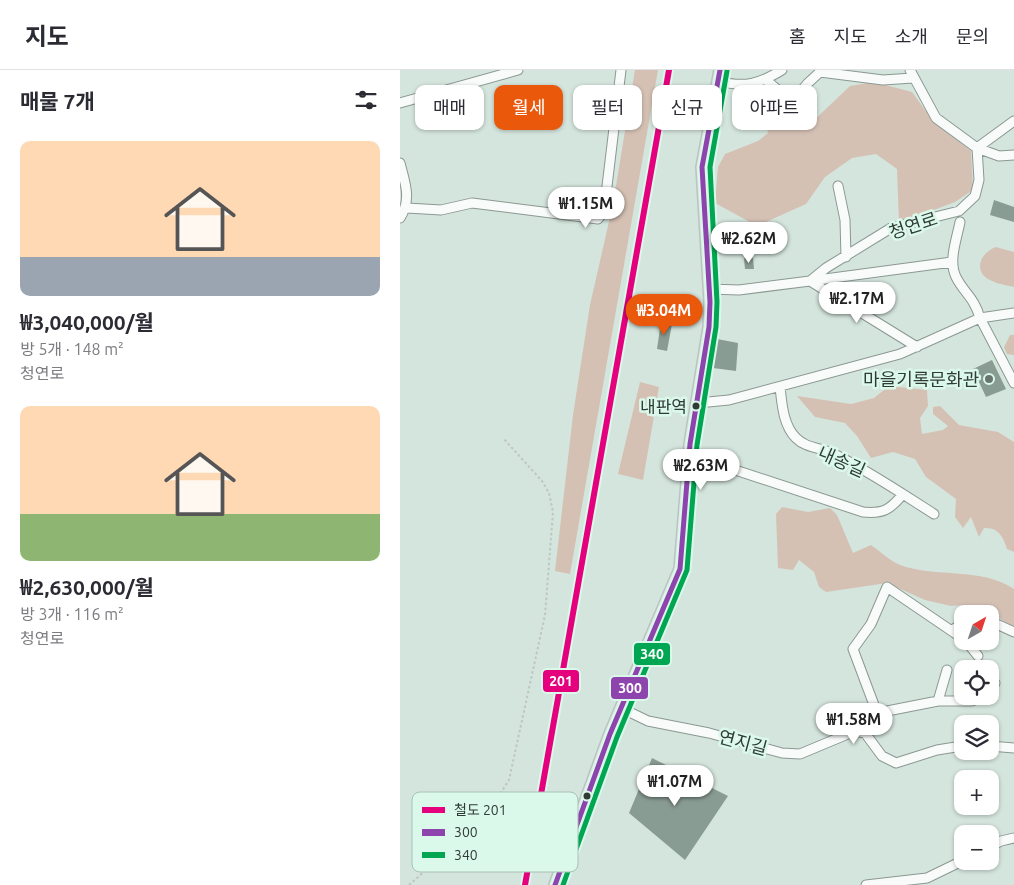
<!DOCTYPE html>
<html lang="ko">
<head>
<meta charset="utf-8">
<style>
	:root { --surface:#fff; --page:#f2f2f3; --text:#2b2b33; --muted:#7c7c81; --line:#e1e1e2; --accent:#ea580c }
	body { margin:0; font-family:Ubuntu,"Noto Sans KR",sans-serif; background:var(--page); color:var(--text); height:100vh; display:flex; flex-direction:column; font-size:19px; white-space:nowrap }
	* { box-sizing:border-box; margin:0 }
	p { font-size:16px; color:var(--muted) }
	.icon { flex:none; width:28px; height:28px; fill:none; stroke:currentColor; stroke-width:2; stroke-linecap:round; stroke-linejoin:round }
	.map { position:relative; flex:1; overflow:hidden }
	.sheet { display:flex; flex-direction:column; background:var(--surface); width:400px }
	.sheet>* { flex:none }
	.top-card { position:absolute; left:15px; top:15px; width:475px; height:45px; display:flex; gap:10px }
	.needle { width:32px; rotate:39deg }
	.fabs { position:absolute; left:554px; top:535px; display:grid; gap:10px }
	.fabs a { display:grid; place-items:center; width:45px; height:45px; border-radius:10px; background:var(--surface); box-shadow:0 1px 4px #0004; font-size:25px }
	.price { position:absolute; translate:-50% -42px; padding:0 11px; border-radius:18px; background:#fff; color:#222; font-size:16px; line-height:32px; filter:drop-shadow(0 1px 2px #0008) }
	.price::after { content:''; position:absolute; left:50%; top:30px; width:15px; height:11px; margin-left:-8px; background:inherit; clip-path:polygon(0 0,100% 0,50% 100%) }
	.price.active { background:var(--accent); color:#fff }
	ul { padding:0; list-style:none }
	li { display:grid; align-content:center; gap:10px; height:265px; padding:0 20px }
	li span { display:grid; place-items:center; height:155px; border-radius:10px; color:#555 }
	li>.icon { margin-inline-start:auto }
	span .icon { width:90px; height:90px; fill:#fffc; stroke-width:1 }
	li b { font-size:21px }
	h2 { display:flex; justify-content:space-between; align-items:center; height:60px; padding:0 20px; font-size:21px }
	.pill { padding:0 18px; border-radius:10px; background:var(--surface); box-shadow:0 1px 4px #0004; font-size:18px; line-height:45px }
	.pill.active { background:var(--accent); color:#fff }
	header { display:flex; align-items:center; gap:30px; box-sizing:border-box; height:70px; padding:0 25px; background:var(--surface); border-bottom:1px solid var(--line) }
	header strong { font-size:24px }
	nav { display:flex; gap:28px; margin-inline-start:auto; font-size:18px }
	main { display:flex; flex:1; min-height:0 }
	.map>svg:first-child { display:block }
</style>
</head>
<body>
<header>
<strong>지도</strong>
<nav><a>홈</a><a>지도</a><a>소개</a><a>문의</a></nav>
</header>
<main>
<section class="sheet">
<h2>매물 7개<svg class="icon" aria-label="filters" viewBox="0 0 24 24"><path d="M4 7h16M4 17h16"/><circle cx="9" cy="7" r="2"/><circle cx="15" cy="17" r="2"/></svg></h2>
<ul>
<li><span style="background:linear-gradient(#ffd9b3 75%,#9aa5b1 0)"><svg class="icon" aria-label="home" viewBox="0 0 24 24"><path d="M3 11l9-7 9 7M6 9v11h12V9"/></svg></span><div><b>₩3,040,000/월</b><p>방 5개 · 148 m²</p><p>청연로</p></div></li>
<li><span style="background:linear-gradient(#ffd9b3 70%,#8fb573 0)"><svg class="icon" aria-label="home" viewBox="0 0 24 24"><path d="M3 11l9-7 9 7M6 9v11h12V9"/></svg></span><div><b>₩2,630,000/월</b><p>방 3개 · 116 m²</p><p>청연로</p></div></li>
</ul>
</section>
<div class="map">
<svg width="614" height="815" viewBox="0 0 614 815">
	<rect width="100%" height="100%" fill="#d4e5dd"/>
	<path fill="#d5c1b4" d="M 235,0 L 258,0 L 170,504 L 155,501 L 173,345 L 190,235 L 213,134 Z
		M 474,12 L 512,22 L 534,52 L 571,81 L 573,120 L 555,132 L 499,153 L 497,99 L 476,84 L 452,88 L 425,107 L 406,134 L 357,156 L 315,133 L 318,97 L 325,84 L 358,71 L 368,63 L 365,49 L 373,40 L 390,33 L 393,41 L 411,53 L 450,16 Z
		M 596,177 L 614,182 L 614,217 C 606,215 597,214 590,210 C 572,201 581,182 596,177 Z
		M 610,265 L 614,265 L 614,285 L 607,284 L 604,277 Z
		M 240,312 L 259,317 L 243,410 L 218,404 Z
		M 489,316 L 527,320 L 528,336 L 520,348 L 522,364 L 543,360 L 548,356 L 533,344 L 533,337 L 540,336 L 559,355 L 598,362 L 614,372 L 614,482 L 607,479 C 603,466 598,457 584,458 L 579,467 L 571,447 L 563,458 L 555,447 L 556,429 L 526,407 L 515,389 L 493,382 L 471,388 L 457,366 L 445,353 L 415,347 L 397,326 L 451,334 L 474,328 Z
		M 382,437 L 408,442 L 430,438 L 437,445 L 453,483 L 471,475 C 480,481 490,491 500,495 C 536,508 582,497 614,519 L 614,558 L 592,543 L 565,535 L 551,536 L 525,530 L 487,513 L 426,522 L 419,517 L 414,502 L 399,490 L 393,500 L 378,498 L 376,444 Z"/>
	<path fill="#899c94" d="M 594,130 L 614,137 L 614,152 L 590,145 Z
		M 344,188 L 353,188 L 354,199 L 345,199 Z
		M 261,252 L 272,254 L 267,281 L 257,279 Z
		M 317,269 L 338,273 L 336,301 L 313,298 Z
		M 592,290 L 606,319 L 586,327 L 573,299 Z
		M 252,688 L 328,726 L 285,790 L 229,743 Z"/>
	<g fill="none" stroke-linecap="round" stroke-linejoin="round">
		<defs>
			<path id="minor" d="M 510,0 L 536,48 L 577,78 L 599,86 L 614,85
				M 366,10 L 392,32 L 408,13 L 420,2 L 483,10 L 513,8
				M 318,11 C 345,18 359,14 382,0
				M 0,33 L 118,0
				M 0,93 C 5,113 12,129 0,148
				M 438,116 L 445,150 L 446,187
				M 7,138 L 41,140 L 72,133 L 198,149 L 204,141 L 221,0
				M 560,152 C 557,168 548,191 556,207 C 564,223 574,227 580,248 L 614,243
				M 410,211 L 552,192
				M 410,211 L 517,277
				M 309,219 L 339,220 L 410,211 L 426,198 L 491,158 L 559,141 L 575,126 L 579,110 L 577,78 L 614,51
				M 380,317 C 382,334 383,355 396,368 C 407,379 421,377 434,384 C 469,401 501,423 534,444
				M 298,333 L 329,330 L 500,284 L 580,248 L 614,313
				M 289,388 L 320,395 L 463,442 C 483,444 490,440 503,424
				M 590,551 L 614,562
				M 552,560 L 562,554
				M 566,571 L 578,586
				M 590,622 L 595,613
				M 538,631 L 547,600
				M 221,638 L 248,651 L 309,663 L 382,683 L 400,684 L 455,661 L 465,663 L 477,643 L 453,579 L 471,554 L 487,517 L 562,568
				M 477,643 L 538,631 L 572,631 L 583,626
				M 465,663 L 482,686 L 496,693 L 537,680 L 562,676
				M 590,676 L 614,678
				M 590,777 L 601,771 L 614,768
				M 466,815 L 527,808 L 562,791"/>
			<path id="major" d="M 155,815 L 210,664 L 280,499 L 290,374 L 309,257 L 310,232 L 302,97 L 320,0"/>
		</defs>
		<use href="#minor" stroke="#8b9892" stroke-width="11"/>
		<use href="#major" stroke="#bbc3c0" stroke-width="14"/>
		<path stroke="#bfc5c2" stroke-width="2" stroke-dasharray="2.5 2.5" stroke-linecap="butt" d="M 9,815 L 84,749 L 109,710 L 145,545 L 153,442 L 149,423 L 142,411 L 103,368"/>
		<use href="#minor" stroke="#f9fbfa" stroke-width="9"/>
		<use href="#major" stroke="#dceae5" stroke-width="11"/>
		<defs>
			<path id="bus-1" d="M 155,815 L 210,664 L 280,499 L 290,374 L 309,257 L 310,232 L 302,97 L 320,0"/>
			<path id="bus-2" d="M 163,815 L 217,667 L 287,500 L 297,375 L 316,257 L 317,232 L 310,97 L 327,1"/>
		</defs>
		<use href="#bus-1" stroke="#dbf9eb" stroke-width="9"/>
		<use href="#bus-2" stroke="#dbf9eb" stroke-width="9"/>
		<use href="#bus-1" stroke="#8e44ad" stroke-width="5"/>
		<use href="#bus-2" stroke="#00a651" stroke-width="5"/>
		<defs>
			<path id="rail-1" d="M 125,815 L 269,0"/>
		</defs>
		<use href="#rail-1" stroke="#dbf9eb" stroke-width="10"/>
		<use href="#rail-1" stroke="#e5007d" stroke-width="6"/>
	</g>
	<circle fill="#697670" stroke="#dbf9eb" stroke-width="2" cx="589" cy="309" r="5"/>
	<g fill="#303b36" stroke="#dbf9eb" stroke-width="2">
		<circle cx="296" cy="336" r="4.5"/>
		<circle cx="187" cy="726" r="4.5"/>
	</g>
	<g text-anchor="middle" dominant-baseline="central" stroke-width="5" stroke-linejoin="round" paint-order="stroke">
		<g font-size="17" fill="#303b36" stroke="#dbf9eb" text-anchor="end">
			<text x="287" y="336">내판역</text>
		</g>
		<g font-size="18" fill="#303b36" stroke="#dbf9eb">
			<text transform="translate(513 155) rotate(-18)">청연로</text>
			<text transform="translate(442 391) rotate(24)">내송길</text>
			<text transform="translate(343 672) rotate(15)">연지길</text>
		</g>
		<g font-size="18" fill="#303b36" stroke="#dbf9eb" text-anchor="end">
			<text x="579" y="309">마을기록문화관</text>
		</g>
	</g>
	<rect x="12" y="722" width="166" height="80" rx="8" fill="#dbf9eb" stroke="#a8c0b5" stroke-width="1"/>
	<rect x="22" y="737" width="23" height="6" fill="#e5007d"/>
	<rect x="22" y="759" width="23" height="7" fill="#8e44ad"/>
	<rect x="22" y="782" width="23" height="6" fill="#00a651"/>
	<g font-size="14" fill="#303b36">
		<text x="54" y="745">철도 201</text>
		<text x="54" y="767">300</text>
		<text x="54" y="790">340</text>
	</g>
	<g stroke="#dbf9eb" stroke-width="2">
		<rect x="233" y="572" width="38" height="24" rx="5" fill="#00a651"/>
		<rect x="142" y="599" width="38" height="24" rx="5" fill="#e5007d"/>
		<rect x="210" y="606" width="39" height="24" rx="5" fill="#8e44ad"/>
	</g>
	<g font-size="14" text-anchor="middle" font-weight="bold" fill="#fff">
		<text x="252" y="589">340</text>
		<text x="161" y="616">201</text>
		<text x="230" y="623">300</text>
	</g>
</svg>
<div class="fabs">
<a><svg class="needle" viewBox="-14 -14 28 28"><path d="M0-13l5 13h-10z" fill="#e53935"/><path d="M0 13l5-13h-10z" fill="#7c7c81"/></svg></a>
<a><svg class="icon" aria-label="locate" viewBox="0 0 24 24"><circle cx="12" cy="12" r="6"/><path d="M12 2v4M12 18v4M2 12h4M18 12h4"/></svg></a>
<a><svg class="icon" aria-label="layers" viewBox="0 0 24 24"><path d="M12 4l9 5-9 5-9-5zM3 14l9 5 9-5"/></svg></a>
<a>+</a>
<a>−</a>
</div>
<b class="price" style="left:186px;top:159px">₩1.15M</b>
<b class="price" style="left:349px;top:194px">₩2.62M</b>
<b class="price" style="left:457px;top:254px">₩2.17M</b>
<b class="price active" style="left:264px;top:266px">₩3.04M</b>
<b class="price" style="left:301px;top:421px">₩2.63M</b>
<b class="price" style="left:454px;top:675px">₩1.58M</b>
<b class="price" style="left:275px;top:737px">₩1.07M</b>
<div class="top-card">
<a class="pill">매매</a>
<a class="pill active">월세</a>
<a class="pill">필터</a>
<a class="pill">신규</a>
<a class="pill">아파트</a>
</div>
</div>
</main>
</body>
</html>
